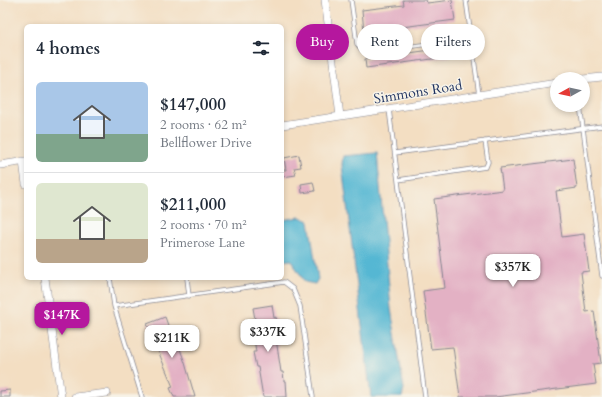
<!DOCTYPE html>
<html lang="en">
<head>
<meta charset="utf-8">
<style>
	:root { --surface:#fff; --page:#f6f6f7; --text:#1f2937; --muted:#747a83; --line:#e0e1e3; --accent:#b5179e }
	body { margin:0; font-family:Cardo,serif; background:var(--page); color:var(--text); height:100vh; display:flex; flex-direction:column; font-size:15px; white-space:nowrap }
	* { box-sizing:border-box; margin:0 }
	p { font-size:13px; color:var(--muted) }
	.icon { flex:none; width:22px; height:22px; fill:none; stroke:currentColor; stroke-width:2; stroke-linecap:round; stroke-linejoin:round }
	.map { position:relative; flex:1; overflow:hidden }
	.panel { position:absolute; left:24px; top:24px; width:260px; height:256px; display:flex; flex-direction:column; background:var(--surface); border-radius:6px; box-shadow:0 2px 6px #0003 }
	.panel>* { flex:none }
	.hud { position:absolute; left:296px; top:24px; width:246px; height:36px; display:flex; gap:8px }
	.needle { width:26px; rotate:262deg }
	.buttons { position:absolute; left:550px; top:72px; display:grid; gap:8px }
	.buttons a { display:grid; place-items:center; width:40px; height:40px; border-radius:50%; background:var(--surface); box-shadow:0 2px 6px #0003; font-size:20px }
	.price { position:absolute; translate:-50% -34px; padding:0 9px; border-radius:8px; background:#fff; color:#222; font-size:13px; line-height:26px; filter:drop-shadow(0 1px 2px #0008) }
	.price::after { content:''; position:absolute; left:50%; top:24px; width:12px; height:9px; margin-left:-6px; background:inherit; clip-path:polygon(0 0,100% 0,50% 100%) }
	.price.active { background:var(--accent); color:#fff }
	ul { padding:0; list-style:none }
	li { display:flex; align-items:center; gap:12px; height:100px; padding:0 12px }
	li+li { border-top:1px solid var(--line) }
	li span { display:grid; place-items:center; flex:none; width:112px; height:80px; border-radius:6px; color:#555 }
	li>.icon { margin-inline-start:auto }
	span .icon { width:48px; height:48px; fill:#fffc; stroke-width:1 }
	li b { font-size:17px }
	h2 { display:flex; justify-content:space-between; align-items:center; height:48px; padding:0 12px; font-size:17px }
	.pill { padding:0 14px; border-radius:18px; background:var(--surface); box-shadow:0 2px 6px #0003; font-size:14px; line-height:36px }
	.pill.active { background:var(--accent); color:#fff }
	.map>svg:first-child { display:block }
</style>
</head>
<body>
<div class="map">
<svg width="602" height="397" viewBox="0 0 602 397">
	<rect width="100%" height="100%" fill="#f7f3e8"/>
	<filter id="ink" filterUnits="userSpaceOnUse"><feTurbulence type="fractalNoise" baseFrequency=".025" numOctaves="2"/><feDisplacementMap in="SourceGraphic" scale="8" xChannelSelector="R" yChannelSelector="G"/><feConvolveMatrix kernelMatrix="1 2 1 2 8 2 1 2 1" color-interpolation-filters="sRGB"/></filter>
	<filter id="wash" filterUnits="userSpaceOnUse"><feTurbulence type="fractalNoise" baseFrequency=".012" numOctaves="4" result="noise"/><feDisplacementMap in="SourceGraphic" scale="16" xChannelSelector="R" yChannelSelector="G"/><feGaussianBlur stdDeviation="0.9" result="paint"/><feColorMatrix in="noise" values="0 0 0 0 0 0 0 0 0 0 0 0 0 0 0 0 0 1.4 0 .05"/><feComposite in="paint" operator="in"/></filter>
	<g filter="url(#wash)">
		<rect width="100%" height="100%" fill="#f3dec2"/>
		<path fill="#55b7d3" stroke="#387398" d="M 377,153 L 391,309 L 404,389 L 402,397 L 371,397 L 342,165 L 343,156 Z
			M 300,217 L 309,221 L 318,279 L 315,284 L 305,282 L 291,260 L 282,261 L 282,220 Z"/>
		<g id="blocks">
			<path fill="#e3b1c4" d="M 403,0 L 426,0 L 427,3 L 452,0 L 455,20 L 364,32 L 362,10 L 404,5 Z
				M 453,47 L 454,56 L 366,68 L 365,59 Z
				M 299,155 L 301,167 L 294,168 L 296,175 L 282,177 L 282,170 L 286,170 L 284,158 Z
				M 573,159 L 577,188 L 556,191 L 562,237 L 584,234 L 589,271 L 581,272 L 586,312 L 594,311 L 601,363 L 593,364 L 596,384 L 495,397 L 460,397 L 453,347 L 431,349 L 423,291 L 445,288 L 434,199 L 503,190 L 500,168 Z
				M 313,182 L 315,191 L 302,193 L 301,184 Z
				M 272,305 L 274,318 L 276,317 L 277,326 L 274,326 L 281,372 L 283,372 L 284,381 L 286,381 L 287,397 L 263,397 L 258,367 L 256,367 L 253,352 L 256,352 L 251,319 L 255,319 L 253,308 Z
				M 165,317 L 177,350 L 180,349 L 185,363 L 195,397 L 174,397 L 170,388 L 173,387 L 147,324 Z
				M 10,390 L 10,397 L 0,397 L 0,391 Z"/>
		</g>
	</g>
	<g filter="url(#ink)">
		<use href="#blocks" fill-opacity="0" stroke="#878690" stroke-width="1"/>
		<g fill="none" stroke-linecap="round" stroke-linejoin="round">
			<defs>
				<path id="service" d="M 351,0 L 357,44 L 362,50 L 371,52 L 471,38
					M 466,0 L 479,95
					M 580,105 L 602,276
					M 389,109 L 425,397
					M 395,153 L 602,126
					M 398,180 L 486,167 L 488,162 L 485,141
					M 110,278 L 114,306 L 142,397
					M 187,278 L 189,296
					M 114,306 L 284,282 L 293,289 L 300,306 L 313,397"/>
				<path id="minor" d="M 325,0 L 340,116
					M 583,79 L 602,77
					M 282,125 L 557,83
					M 23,161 L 26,184
					M 0,165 L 26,161
					M 45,278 L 61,397
					M 75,397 L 107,393"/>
			</defs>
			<use href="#service" stroke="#878690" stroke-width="5"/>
			<use href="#minor" stroke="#878690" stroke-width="8"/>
			<use href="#service" stroke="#fff" stroke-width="3.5"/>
			<use href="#minor" stroke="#fff" stroke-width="7"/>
		</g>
	</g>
	<g text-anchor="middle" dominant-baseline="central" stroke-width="3" stroke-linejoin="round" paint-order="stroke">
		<g font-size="14" fill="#1b2f5e" stroke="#f7f3e8">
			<text transform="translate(418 92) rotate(-9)">Simmons Road</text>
		</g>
	</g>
</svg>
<div class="buttons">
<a><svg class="needle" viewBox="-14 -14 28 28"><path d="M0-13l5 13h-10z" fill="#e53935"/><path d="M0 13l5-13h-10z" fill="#747a83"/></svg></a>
</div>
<b class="price" style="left:513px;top:288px">$357K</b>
<b class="price active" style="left:62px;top:336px">$147K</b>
<b class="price" style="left:268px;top:353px">$337K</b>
<b class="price" style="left:172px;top:359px">$211K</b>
<div class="hud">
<a class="pill active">Buy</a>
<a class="pill">Rent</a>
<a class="pill">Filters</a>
</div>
<section class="panel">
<h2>4 homes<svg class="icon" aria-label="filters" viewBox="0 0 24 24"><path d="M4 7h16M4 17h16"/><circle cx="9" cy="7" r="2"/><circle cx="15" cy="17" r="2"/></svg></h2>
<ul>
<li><span style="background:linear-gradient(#a9c7e8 65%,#7fa58c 0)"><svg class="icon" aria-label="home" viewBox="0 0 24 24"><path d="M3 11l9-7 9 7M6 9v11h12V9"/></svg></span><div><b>$147,000</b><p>2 rooms · 62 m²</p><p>Bellflower Drive</p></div></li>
<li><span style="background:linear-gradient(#dfe7d0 70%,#b9a48a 0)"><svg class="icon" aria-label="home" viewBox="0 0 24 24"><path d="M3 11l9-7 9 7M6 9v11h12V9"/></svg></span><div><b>$211,000</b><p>2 rooms · 70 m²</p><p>Primerose Lane</p></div></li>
</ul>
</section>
</div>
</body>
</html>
